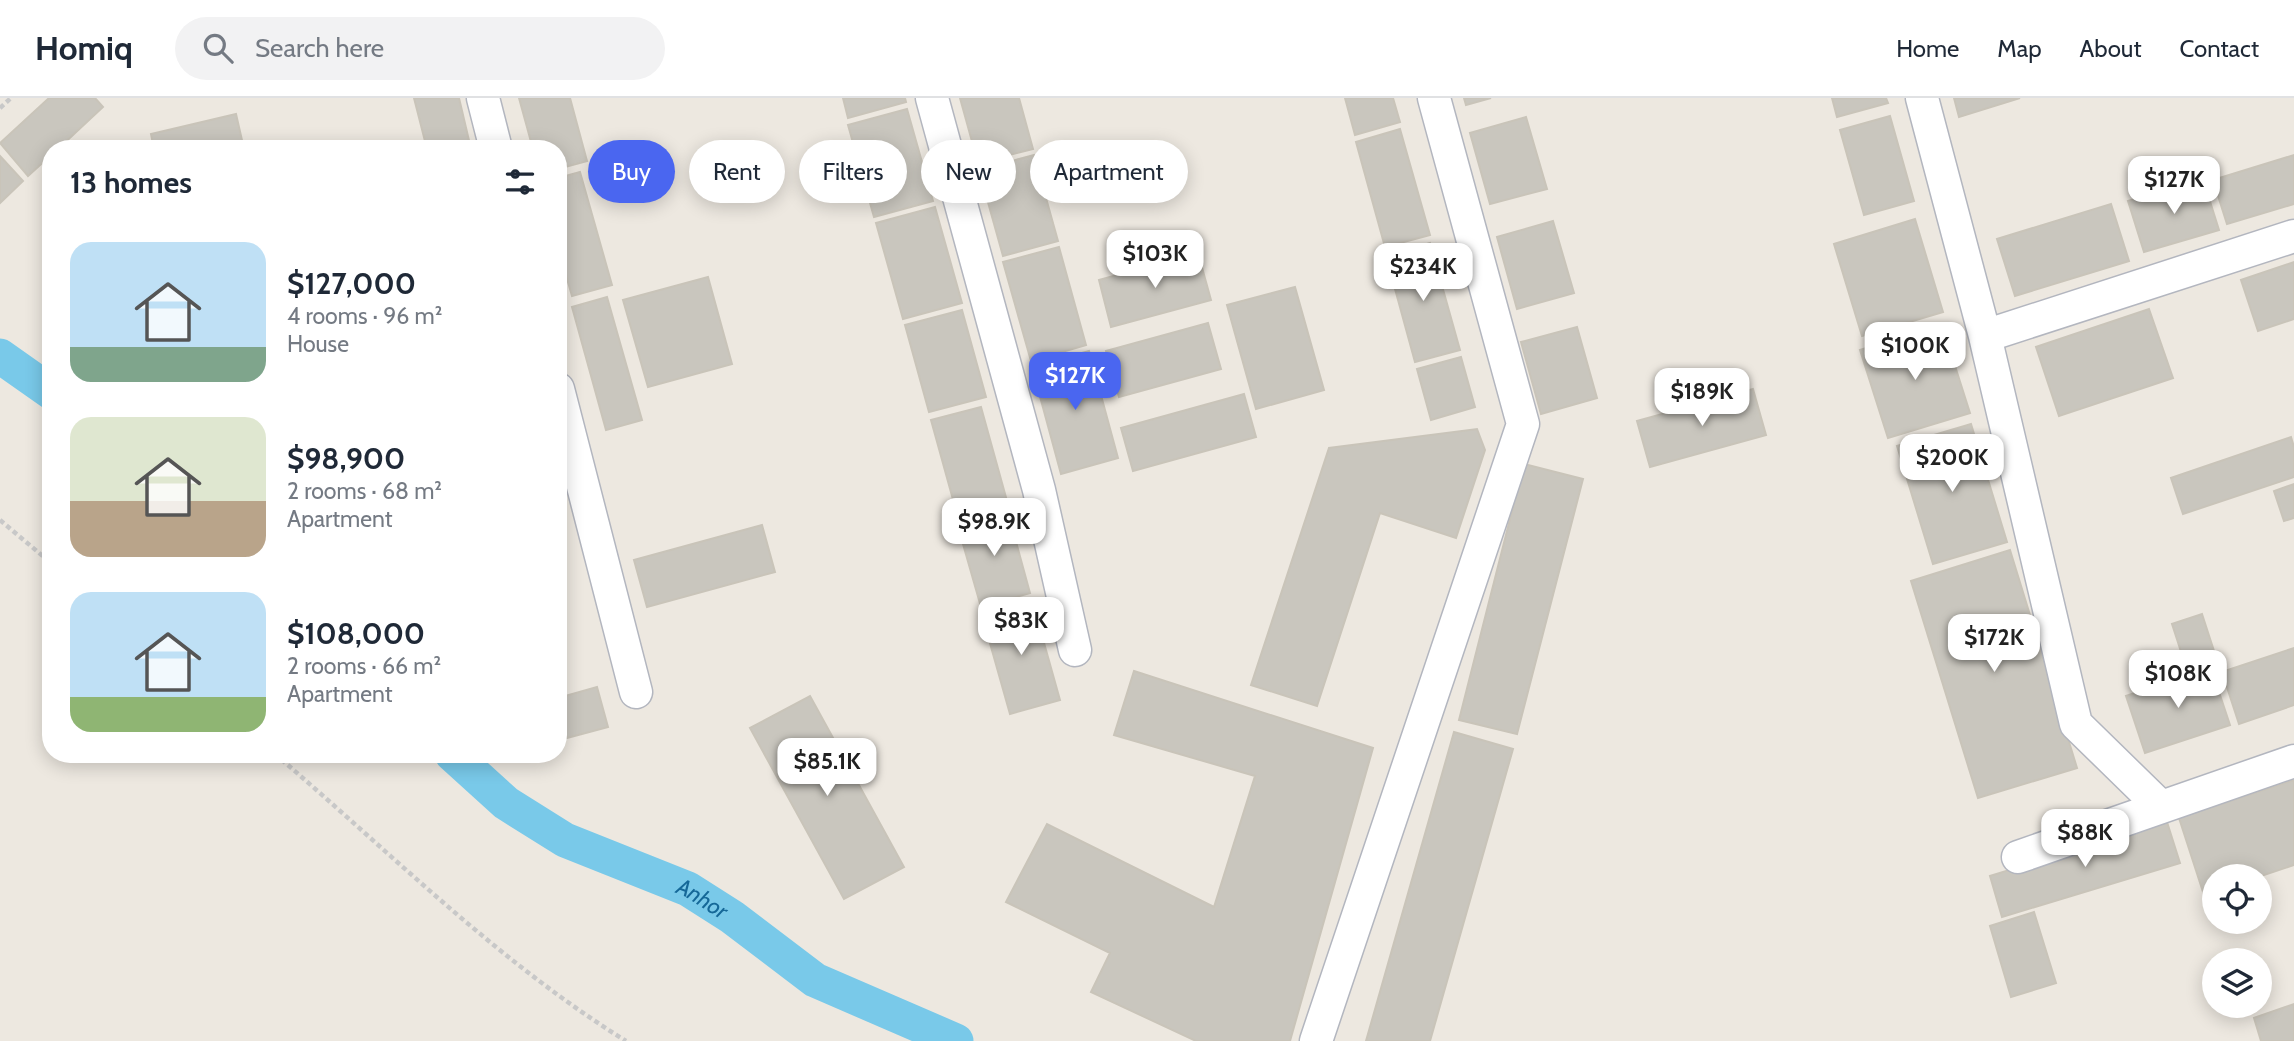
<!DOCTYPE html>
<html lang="en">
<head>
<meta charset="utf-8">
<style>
	:root { --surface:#fff; --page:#f2f2f3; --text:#1f2937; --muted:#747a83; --line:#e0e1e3; --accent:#4a66f0 }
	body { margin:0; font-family:Cabin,sans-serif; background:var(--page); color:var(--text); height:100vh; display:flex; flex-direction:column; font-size:26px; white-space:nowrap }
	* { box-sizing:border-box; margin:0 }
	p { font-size:23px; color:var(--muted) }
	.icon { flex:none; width:38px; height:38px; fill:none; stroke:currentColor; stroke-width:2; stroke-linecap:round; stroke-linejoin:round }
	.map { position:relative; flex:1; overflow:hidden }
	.side { position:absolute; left:42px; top:42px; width:525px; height:623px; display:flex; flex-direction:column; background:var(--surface); border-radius:28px; box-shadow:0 4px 18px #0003 }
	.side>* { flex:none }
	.banner { position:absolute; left:588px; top:42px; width:665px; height:63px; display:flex; gap:14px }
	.fabs { position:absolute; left:2202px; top:766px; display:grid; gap:14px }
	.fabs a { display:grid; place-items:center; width:70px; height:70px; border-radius:50%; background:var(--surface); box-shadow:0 4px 18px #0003; font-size:35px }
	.price { position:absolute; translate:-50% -60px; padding:0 16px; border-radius:14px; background:#fff; color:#222; font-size:23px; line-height:46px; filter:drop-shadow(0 2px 4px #0008) }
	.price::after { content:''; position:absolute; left:50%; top:42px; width:21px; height:16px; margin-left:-10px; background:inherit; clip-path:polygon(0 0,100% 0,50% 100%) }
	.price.current { background:var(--accent); color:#fff }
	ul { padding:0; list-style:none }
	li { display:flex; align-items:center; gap:21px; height:175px; padding:0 28px }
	li span { display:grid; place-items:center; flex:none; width:196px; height:140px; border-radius:21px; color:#555 }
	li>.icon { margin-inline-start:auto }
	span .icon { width:84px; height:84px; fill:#fffc; stroke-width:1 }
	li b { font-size:30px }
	h2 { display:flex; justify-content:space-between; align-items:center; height:84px; padding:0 28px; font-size:30px }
	.chip { padding:0 24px; border-radius:32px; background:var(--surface); box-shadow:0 4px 18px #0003; font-size:24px; line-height:63px }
	.chip.current { background:var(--accent); color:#fff }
	header { display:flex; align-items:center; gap:42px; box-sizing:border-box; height:98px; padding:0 35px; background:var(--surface); border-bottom:2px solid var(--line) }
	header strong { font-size:33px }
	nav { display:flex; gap:38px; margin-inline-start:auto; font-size:24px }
	.search { width:490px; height:63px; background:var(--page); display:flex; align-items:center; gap:18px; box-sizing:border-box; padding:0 24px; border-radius:38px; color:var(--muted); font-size:26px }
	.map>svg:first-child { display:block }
</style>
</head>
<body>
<header>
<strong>Homiq</strong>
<div class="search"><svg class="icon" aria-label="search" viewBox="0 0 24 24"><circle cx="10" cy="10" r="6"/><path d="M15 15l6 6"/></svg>Search here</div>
<nav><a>Home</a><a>Map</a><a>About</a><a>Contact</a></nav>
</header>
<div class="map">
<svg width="2294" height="943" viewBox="0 0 2294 943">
	<rect width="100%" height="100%" fill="#ede8e0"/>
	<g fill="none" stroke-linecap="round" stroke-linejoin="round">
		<g stroke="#79c9e9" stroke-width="35">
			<path d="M 0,258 L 51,294"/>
			<path id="s1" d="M 452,656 L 506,705 L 565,742 L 688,791 L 732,819 L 815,882 L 956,943"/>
		</g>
	</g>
	<path fill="#c9c6be" stroke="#c9c4b9" stroke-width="2" d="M 49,0 L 95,0 L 103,9 L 58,51 L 51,51 L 51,57 L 28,78 L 0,45 Z
		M 414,0 L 459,0 L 471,51 L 427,51 Z
		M 519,0 L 570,0 L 587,63 L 558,71 L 558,51 L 533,51 Z
		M 843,0 L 905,0 L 906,4 L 848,20 Z
		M 960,0 L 1019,0 L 1033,51 L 978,65 Z
		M 1345,0 L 1393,0 L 1400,24 L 1355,37 Z
		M 1464,0 L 1491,0 L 1466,7 Z
		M 1832,0 L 1886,0 L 1888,5 L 1837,19 Z
		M 1954,0 L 2020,0 L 1959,19 Z
		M 907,11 L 933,103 L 874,119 L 848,27 Z
		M 236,16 L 244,51 L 154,51 L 151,36 Z
		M 1890,18 L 1914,103 L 1864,117 L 1840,32 Z
		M 1526,19 L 1547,91 L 1490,106 L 1470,35 Z
		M 1400,31 L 1430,137 L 1385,149 L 1356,44 Z
		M 1034,57 L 1058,143 L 1003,158 L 979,72 Z
		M 2294,57 L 2294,106 L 2227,126 L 2213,82 Z
		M 0,58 L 23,83 L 0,105 Z
		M 580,74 L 612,187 L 572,198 L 558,149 L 558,80 Z
		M 2203,81 L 2219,132 L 2144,154 L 2128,103 Z
		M 2111,106 L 2129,163 L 2015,198 L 1997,141 Z
		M 935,109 L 962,205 L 903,221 L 876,125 Z
		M 1915,121 L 1943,214 L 1862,238 L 1834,146 Z
		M 1553,123 L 1574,195 L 1517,211 L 1497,139 Z
		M 1430,145 L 1460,252 L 1415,264 L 1386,158 Z
		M 1059,149 L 1086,247 L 1031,263 L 1003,164 Z
		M 1198,155 L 1211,202 L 1111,229 L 1099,182 Z
		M 2294,164 L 2294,221 L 2258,233 L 2241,182 Z
		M 708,179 L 732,266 L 648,289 L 623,202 Z
		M 1295,189 L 1324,292 L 1256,311 L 1227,207 Z
		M 607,199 L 642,322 L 606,332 L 572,209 Z
		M 2149,211 L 2173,280 L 2059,318 L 2036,249 Z
		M 962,212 L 986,299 L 929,314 L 905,227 Z
		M 1208,225 L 1221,271 L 1119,299 L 1106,253 Z
		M 1942,227 L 1970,315 L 1888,340 L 1860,252 Z
		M 1577,229 L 1597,300 L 1541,316 L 1521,244 Z
		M 1089,253 L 1118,360 L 1061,376 L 1032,269 Z
		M 1461,259 L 1475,309 L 1431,322 L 1417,271 Z
		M 1753,291 L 1766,337 L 1650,369 L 1637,323 Z
		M 1244,296 L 1256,339 L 1133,373 L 1121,330 Z
		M 981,309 L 1007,403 L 957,416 L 931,322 Z
		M 1971,326 L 2007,444 L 1933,466 L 1897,348 Z
		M 1477,331 L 1485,352 L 1456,440 L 1380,415 L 1317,608 L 1251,587 L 1329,350 Z
		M 2291,339 L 2294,349 L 2294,379 L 2183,416 L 2171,380 Z
		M 1524,366 L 1583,381 L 1517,636 L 1459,622 Z
		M 2294,386 L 2294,420 L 2284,423 L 2274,393 Z
		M 1007,411 L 1030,495 L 981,509 L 957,425 Z
		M 762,427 L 775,474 L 647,509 L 634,462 Z
		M 2010,452 L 2077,670 L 1978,700 L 1911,483 Z
		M 1032,502 L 1060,602 L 1010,616 L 982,517 Z
		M 2202,516 L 2215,556 L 2185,566 L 2172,526 Z
		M 2294,550 L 2294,607 L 2239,626 L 2222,574 Z
		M 2211,570 L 2230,627 L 2145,655 L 2126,598 Z
		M 1134,573 L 1373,650 L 1290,943 L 1196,943 L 1091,894 L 1110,855 L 1006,804 L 1047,726 L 1214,809 L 1255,678 L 1114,637 Z
		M 597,589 L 608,629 L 567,640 L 558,611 L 558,600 Z
		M 810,598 L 904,769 L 844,801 L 750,630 Z
		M 1454,634 L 1513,651 L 1430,943 L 1366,943 Z
		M 2294,682 L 2294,767 L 2258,779 L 2214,779 L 2214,794 L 2204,797 L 2179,720 Z
		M 2167,724 L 2180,765 L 2002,819 L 1990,778 Z
		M 2034,814 L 2056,885 L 2011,899 L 1990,828 Z
		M 2294,906 L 2294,943 L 2261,943 L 2254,920 Z"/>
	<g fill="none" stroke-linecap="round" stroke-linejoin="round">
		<defs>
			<path id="minor" d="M 483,0 L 496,51
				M 932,0 L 1039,392 L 1075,552
				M 1922,0 L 1985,238 L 2076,626 L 2161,709
				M 1985,238 L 2294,138
				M 558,291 L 636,594
				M 2018,759 L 2294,663
				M 1316,943 L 1523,326 L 1434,0"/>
		</defs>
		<use href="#minor" stroke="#b3b6bf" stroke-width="35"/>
		<path stroke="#c8c8c8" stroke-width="4.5" stroke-dasharray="5 3.5" stroke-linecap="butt" d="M 0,10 L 11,0
			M 0,422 L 51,465
			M 275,656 C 390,754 497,863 626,943"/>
		<use href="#minor" stroke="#fff" stroke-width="32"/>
	</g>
	<g text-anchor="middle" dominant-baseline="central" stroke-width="5" stroke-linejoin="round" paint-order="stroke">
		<g font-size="23" font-style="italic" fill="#156898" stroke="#fff">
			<text stroke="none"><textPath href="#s1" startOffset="292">Anhor</textPath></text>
		</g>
	</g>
</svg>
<div class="fabs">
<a><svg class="icon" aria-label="locate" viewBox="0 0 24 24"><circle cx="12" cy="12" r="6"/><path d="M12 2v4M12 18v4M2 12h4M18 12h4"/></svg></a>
<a><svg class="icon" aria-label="layers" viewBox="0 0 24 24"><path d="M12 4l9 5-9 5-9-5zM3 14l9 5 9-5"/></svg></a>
</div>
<b class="price" style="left:2174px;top:118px">$127K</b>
<b class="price" style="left:1155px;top:192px">$103K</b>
<b class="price" style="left:1423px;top:205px">$234K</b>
<b class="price" style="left:1915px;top:284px">$100K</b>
<b class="price current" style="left:1075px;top:314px">$127K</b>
<b class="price" style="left:1702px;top:330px">$189K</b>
<b class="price" style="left:1952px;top:396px">$200K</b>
<b class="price" style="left:994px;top:460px">$98.9K</b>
<b class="price" style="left:1021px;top:559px">$83K</b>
<b class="price" style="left:1994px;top:576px">$172K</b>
<b class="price" style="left:2178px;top:612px">$108K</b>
<b class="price" style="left:827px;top:700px">$85.1K</b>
<b class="price" style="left:2085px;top:771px">$88K</b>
<div class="banner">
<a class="chip current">Buy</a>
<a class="chip">Rent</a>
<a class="chip">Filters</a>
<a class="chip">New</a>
<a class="chip">Apartment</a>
</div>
<section class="side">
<h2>13 homes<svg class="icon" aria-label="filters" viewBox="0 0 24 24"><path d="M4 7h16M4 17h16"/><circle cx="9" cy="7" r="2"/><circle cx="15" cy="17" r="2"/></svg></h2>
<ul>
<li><span style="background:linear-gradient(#bfe0f5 75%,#7fa58c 0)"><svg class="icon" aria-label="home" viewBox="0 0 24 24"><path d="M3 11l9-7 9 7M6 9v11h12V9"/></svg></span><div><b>$127,000</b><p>4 rooms · 96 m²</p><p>House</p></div></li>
<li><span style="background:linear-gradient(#dfe7d0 60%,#b9a48a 0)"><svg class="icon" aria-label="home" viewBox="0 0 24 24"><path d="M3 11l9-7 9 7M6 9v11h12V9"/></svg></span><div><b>$98,900</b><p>2 rooms · 68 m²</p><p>Apartment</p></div></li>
<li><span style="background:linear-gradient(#bfe0f5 75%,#8fb573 0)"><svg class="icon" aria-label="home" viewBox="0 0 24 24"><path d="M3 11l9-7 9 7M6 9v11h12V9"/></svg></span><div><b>$108,000</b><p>2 rooms · 66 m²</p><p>Apartment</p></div></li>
</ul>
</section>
</div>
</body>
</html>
